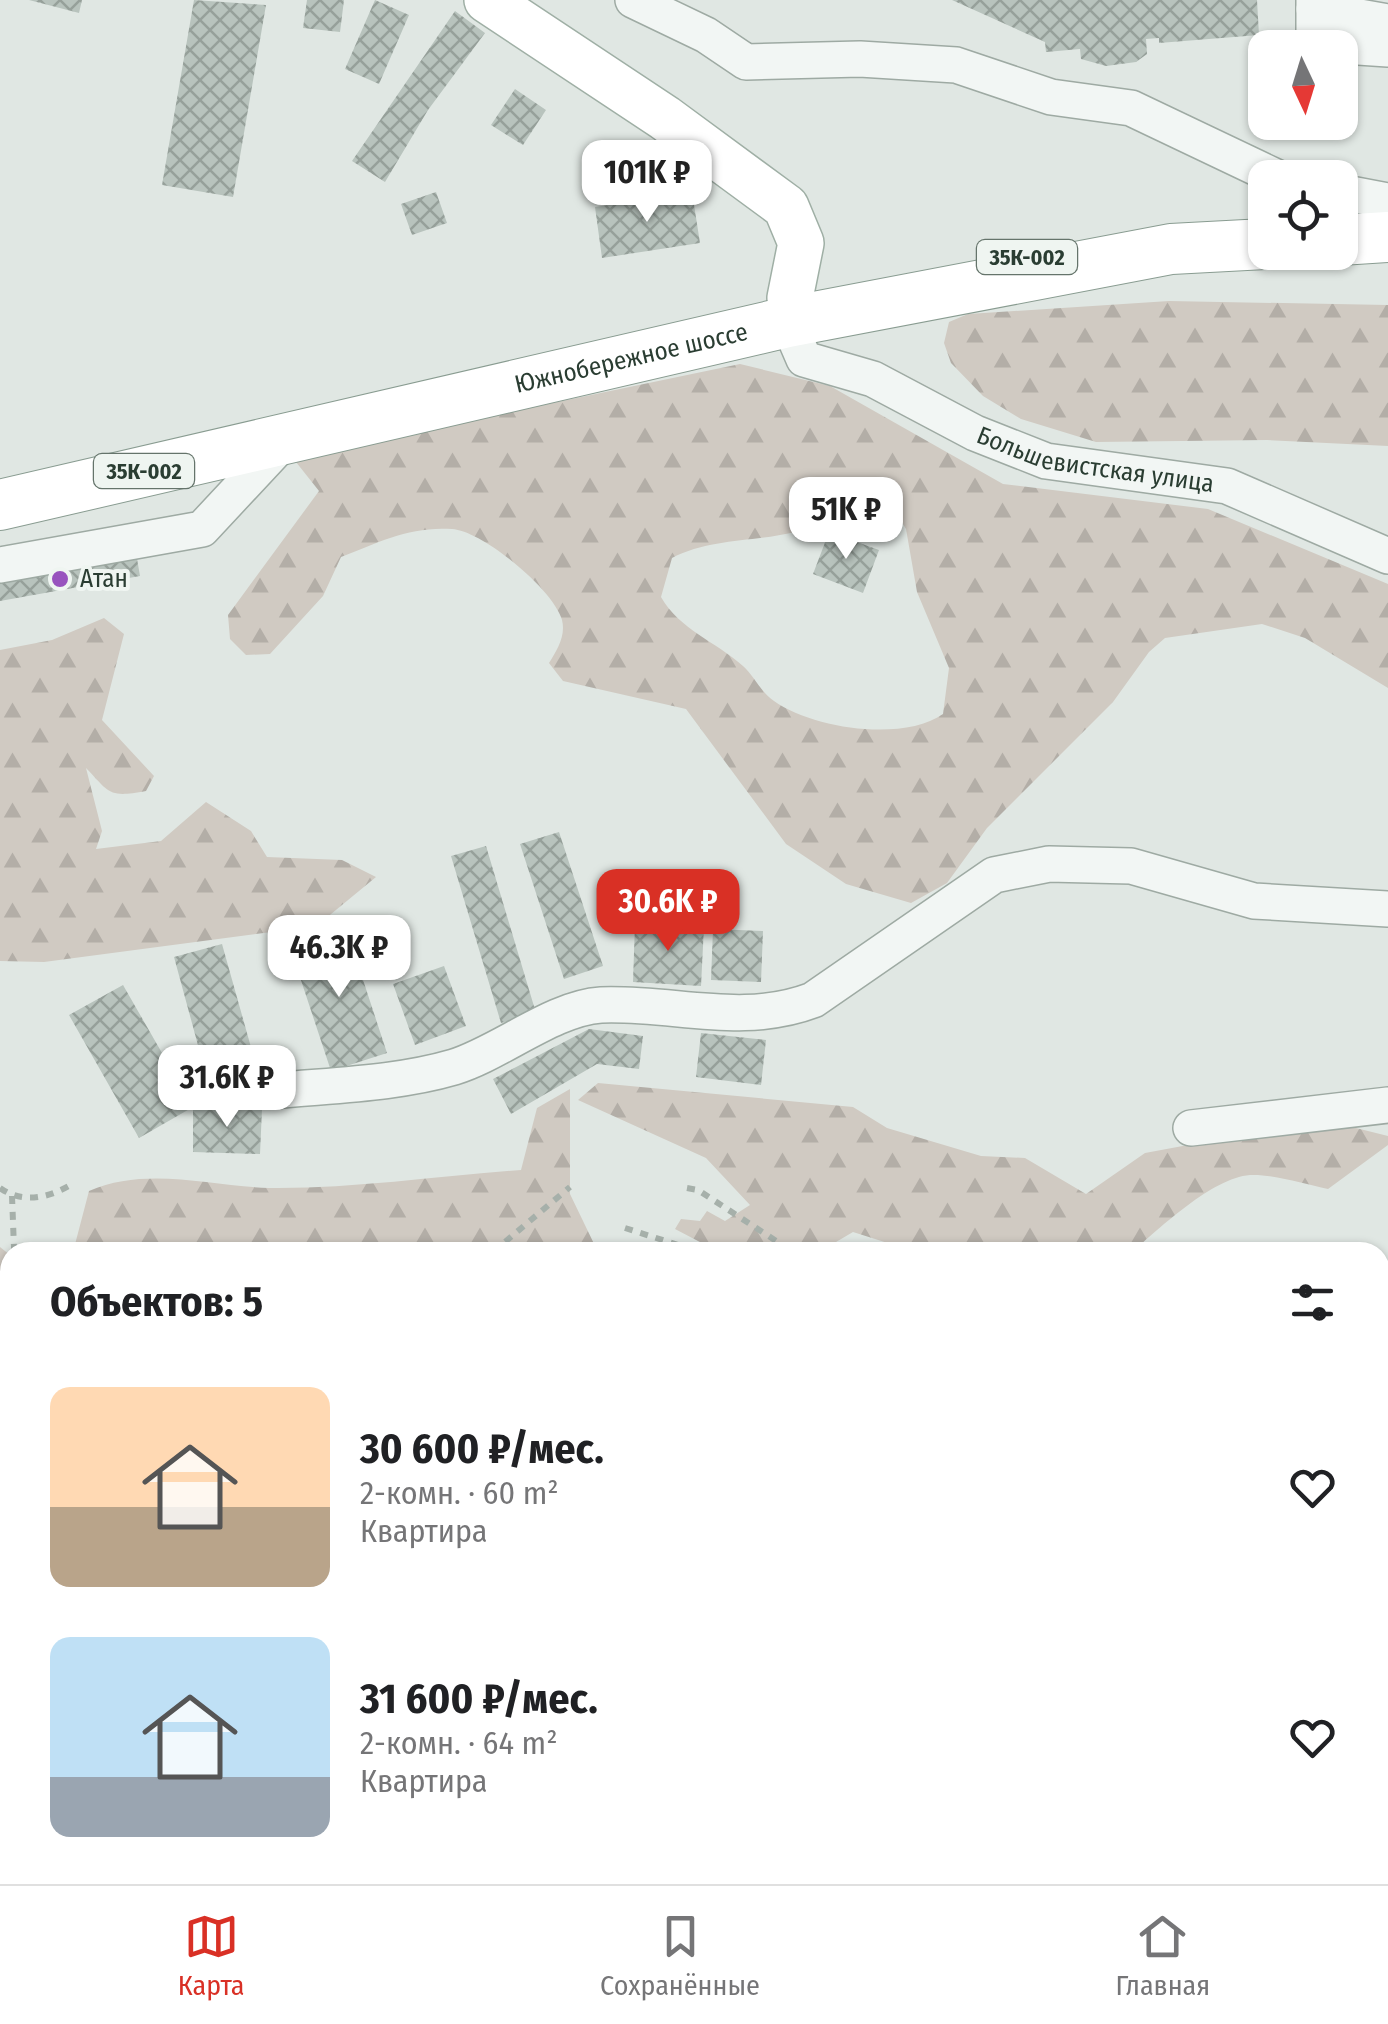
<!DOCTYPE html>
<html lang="ru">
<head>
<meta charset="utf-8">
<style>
	:root { --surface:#fff; --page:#f6f6f6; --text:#202124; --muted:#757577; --line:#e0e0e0; --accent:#d93025 }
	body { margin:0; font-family:"Fira Sans Condensed",sans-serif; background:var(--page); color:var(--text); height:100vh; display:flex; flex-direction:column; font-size:38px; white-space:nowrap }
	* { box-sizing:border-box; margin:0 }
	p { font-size:32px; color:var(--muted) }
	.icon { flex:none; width:55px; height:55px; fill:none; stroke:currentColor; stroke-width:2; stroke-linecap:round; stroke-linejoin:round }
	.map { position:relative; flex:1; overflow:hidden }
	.side { position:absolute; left:0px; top:1242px; width:1390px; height:642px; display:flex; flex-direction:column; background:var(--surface); border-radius:30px 30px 0 0; box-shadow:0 2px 8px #0004 }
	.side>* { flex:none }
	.needle { width:65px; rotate:176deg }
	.fabs { position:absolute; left:1248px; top:30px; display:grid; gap:20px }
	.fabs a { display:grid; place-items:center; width:110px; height:110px; border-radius:20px; background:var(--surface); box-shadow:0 2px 8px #0004; font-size:50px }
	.price { position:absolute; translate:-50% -85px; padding:0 22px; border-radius:20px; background:#fff; color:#222; font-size:32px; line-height:65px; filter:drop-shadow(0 2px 5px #0008) }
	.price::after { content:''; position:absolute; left:50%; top:60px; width:30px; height:22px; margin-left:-15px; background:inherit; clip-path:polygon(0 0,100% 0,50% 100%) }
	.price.selected { background:var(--accent); color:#fff }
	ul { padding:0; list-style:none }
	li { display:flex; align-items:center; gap:30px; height:250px; padding:0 50px }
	li span { display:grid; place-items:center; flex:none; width:280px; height:200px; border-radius:20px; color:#555 }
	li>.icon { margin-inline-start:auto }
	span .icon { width:120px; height:120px; fill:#fffc; stroke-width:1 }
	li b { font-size:42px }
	h2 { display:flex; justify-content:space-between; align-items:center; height:120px; padding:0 50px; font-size:42px }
	.dock { display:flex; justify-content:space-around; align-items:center; height:140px; border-top:2px solid var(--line); background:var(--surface); font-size:28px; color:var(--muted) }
	.dock a { display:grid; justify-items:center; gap:5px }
	.dock .selected { color:var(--accent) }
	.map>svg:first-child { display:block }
</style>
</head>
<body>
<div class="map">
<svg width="1388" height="1884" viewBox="0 0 1388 1884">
	<defs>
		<pattern id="forest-firs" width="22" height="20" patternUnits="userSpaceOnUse" patternTransform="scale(2.5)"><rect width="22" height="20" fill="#d0cac2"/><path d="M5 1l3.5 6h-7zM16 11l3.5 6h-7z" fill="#b3aea7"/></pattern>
		<pattern id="building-cross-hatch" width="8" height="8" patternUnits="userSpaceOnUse" patternTransform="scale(2.5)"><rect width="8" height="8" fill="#b8c3bd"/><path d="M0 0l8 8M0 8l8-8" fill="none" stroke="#96a09a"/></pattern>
	</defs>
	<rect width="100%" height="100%" fill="#e0e7e3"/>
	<path fill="url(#forest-firs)" fill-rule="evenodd" d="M 1169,301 L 1388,305 L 1388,446 L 1267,440 L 1096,442 L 1021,419 L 983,396 L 951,363 L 944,343 L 949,322 L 968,314 Z
		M 740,364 L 830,386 L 1003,484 L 1208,509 L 1388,584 L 1388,688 L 1305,638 L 1262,624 L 1165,638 L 1149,652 L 1113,702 L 987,828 L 947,883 L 911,903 L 846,884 L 786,844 L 686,709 L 563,681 L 549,663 C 557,650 566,636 562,620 C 554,590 483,531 452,529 C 411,526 379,542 341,557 L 323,596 L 270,654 L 246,655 L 230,639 L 228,615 L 319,491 L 292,457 ZM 876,502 L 895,511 L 906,529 L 917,592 L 949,668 L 943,714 C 903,742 814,729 774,701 C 761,692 754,676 743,666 C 715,641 680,630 661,597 L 672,558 C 710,538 755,542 795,532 C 825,525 845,504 876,502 Z
		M 104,618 L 124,634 L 102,720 L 154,776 L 146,791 C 108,798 110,793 86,768 L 102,831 L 96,849 L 161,841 L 206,802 L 251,831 L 267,857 L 342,860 L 376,877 L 325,919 L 279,931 L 44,962 L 0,961 L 0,650 L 52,640 Z
		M 598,1083 L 853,1107 L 887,1128 L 981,1156 L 1025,1158 L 1086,1194 L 1145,1153 L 1258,1132 L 1344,1125 L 1388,1136 L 1388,1145 L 1328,1189 C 1304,1184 1274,1174 1250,1175 C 1212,1178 1160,1228 1132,1252 L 916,1252 L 853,1232 L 819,1252 L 719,1252 L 675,1229 L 681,1219 L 700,1221 L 707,1211 L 725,1221 L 750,1205 L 706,1158 L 578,1100 Z
		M 570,1089 L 570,1194 L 597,1250 L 607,1252 L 73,1252 L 89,1191 C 147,1166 209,1186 269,1188 C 352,1189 438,1176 521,1170 L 537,1108 Z
		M 0,1247 L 10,1255 L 10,1707 L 0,1727 Z
		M 805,1875 L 1128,1875 L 1120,1884 L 812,1884 Z"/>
	<path fill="url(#building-cross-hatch)" d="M 29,0 L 82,0 L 79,13 Z
		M 194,0 L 266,5 L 233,197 L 162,185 Z
		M 307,0 L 344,0 L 340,32 L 303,28 Z
		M 375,0 L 409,15 L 379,84 L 345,69 Z
		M 952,0 L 1257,0 L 1259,35 L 1159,43 L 1159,38 L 1146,39 L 1147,54 L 1136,62 L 1106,66 L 1081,59 L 1080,49 L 1046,52 L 1045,42 Z
		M 455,11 L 485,33 L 428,110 L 385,182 L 352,161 Z
		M 515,89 L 546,110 L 523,145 L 491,125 Z
		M 436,192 L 447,223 L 412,235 L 401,204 Z
		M 692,192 L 700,243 L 602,258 L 595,207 Z
		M 829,532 L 879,550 L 863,593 L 813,574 Z
		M 135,547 L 140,576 L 0,601 L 0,571 Z
		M 559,832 L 603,966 L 564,979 L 520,844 Z
		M 486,846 L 536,1013 L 501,1023 L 451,856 Z
		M 635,923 L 704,926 L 701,986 L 633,982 Z
		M 346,928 L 387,1053 L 331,1071 L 290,947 Z
		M 713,929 L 763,931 L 761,982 L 711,980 Z
		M 222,944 L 254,1058 L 205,1071 L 174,957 Z
		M 444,966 L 466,1026 L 415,1045 L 393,984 Z
		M 123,985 L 193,1107 L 139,1138 L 69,1015 Z
		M 589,1029 L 643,1036 L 639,1069 L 597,1064 L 511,1114 L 493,1079 Z
		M 701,1033 L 766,1040 L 761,1085 L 696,1077 Z
		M 193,1107 L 262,1109 L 260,1154 L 193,1152 Z
		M 1388,1443 L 1388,1491 L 1380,1494 L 1380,1446 Z
		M 32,1875 L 461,1875 L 454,1884 L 25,1884 Z
		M 619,1875 L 644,1875 L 636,1884 Z"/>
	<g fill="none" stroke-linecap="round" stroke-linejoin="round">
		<defs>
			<g id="minor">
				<path d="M 633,0 L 706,35 L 746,62 L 860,59 L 956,65 L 1051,97 L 1131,108 L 1278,178"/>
				<path d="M 1314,0 L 1314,44 L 1388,49"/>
				<path d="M 1314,9 L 1388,22"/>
				<path d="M 1340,192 L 1388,201"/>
				<path id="s1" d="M 788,322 L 804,359 L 873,379 L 975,433 L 1046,461 L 1227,486 L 1388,556"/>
				<path d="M 0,565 L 202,529 L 286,439"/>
				<path d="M 272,1091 C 332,1085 396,1084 454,1067 C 500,1053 553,1008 601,1005 C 674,1002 742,1027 813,1000 L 994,875 L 1049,864 L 1131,866 L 1254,901 L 1388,909"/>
				<path d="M 1191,1128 L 1388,1105"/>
				<path d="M 1380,1423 L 1388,1421"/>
				<path d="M 1380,1742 L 1388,1736"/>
				<path d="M 0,1871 L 10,1857"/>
				<path d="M 538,1875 L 548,1884"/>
				<path d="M 480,1884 L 486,1875"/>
				<path d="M 1205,1884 L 1215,1875"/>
			</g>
			<path id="major" d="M 487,0 L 665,118 L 786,207 L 801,243 L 790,298"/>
			<g id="highway">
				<path d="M 1340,240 L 1388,237"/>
				<path id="s2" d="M 0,505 L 788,322 L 1171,249 L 1265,244"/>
			</g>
		</defs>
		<use href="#minor" stroke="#9eaaa3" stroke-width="38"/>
		<use href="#major" stroke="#9fafa5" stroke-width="48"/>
		<use href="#highway" stroke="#899c91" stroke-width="52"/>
		<path stroke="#a6b0aa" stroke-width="6" stroke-dasharray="8 8" stroke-linecap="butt" d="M 0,1188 C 24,1205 51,1197 74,1183
			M 687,1188 L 698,1190 L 793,1252
			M 12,1196 L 14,1248 L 21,1252
			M 625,1228 L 700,1252
			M 493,1252 L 570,1187
			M 0,1397 L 10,1409
			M 1380,1594 L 1388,1593
			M 756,1884 L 757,1875"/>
		<use href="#minor" stroke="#f2f6f4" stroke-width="35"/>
		<use href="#major" stroke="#fff" stroke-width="45"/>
		<use href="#highway" stroke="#fff" stroke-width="50"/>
	</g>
	<circle fill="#9853be" stroke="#eff5f1" stroke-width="4" cx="60" cy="579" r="10"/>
	<g text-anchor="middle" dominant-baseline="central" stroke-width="8" stroke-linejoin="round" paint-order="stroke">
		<g fill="#eff5f1" stroke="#65746b" stroke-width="2.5">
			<rect x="977" y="240" width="100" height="34" rx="8"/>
			<rect x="94" y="454" width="100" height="34" rx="8"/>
		</g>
		<g font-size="22" font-weight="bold" fill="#2a3d32">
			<text x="1027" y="257">35К-002</text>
			<text x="144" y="471">35К-002</text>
		</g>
		<g font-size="25" fill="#2a3d32" stroke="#eff5f1">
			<text stroke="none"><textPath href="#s2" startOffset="648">Южнобережное шоссе</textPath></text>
			<text stroke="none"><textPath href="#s1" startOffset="352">Большевистская улица</textPath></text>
		</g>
		<g font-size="25" fill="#2a3d32" stroke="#eff5f1" text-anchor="start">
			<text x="80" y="579">Атан</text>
		</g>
	</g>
</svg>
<div class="fabs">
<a><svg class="needle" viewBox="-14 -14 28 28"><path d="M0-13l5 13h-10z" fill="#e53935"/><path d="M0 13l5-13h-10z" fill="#757577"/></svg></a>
<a><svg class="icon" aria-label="locate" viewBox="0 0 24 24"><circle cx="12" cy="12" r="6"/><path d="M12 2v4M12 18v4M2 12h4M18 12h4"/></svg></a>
</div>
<b class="price" style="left:647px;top:225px">101K ₽</b>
<b class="price" style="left:846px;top:562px">51K ₽</b>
<b class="price selected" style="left:668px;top:954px">30.6K ₽</b>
<b class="price" style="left:339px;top:1000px">46.3K ₽</b>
<b class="price" style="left:227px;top:1130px">31.6K ₽</b>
<section class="side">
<h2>Объектов: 5<svg class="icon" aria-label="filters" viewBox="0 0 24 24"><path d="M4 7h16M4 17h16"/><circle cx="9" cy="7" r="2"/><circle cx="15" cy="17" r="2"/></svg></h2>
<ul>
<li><span style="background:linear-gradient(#ffd9b3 60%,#b9a48a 0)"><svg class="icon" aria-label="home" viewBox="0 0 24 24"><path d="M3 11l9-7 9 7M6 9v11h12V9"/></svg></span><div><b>30 600 ₽/мес.</b><p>2-комн. · 60 m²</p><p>Квартира</p></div><svg class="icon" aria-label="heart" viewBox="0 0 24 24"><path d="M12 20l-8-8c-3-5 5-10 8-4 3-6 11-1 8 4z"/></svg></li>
<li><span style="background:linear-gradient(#bfe0f5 70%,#9aa5b1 0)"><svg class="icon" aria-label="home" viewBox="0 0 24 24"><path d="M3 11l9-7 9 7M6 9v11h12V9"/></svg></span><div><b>31 600 ₽/мес.</b><p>2-комн. · 64 m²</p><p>Квартира</p></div><svg class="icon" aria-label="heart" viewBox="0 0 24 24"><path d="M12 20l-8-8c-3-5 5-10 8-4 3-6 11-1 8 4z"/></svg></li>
</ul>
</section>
</div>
<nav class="dock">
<a class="selected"><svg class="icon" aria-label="map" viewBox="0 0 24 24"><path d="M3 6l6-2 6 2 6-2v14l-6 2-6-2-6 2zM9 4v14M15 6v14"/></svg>Карта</a>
<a><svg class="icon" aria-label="saved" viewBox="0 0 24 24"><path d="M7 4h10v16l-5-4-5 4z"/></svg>Сохранённые</a>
<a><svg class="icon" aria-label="home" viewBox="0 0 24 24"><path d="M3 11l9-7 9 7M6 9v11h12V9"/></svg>Главная</a>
</nav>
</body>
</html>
